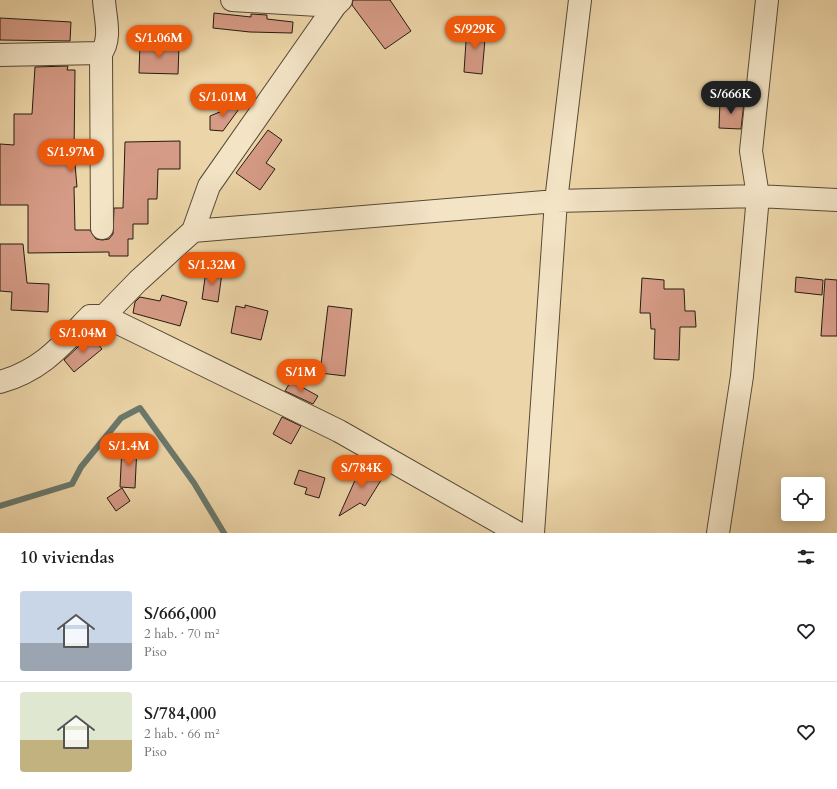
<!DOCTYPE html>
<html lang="es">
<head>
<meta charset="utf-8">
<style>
	:root { --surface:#fff; --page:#f6f6f6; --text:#202124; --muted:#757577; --line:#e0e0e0; --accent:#ea580c }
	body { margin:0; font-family:Cardo,serif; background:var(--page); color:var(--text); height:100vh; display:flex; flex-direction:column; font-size:15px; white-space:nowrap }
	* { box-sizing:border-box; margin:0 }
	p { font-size:13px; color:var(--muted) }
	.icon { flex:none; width:22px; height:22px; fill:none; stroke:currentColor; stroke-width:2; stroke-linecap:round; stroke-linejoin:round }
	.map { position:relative; height:533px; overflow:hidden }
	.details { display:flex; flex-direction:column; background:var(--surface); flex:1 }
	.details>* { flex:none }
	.controls { position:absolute; left:781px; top:477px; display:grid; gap:8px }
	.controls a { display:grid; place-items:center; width:44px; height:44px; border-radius:4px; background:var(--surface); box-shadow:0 2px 10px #0003; font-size:20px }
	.price { position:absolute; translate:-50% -34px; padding:0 9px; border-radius:14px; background:var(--accent); color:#fff; font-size:13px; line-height:26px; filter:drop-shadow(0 1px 2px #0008) }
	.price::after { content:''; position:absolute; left:50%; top:24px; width:12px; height:9px; margin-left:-6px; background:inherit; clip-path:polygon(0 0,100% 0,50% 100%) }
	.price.current { background:#222; color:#fff }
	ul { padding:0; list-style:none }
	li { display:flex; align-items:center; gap:12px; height:100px; padding:0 20px }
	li+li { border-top:1px solid var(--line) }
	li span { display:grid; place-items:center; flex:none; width:112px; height:80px; border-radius:4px; color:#555 }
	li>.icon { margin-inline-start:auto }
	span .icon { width:48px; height:48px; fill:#fffc; stroke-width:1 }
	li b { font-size:17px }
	h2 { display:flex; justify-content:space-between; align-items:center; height:48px; padding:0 20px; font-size:17px }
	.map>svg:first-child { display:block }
</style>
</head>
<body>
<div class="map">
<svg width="837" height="533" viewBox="0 0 837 533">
	<rect width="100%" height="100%" fill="#ecd5a8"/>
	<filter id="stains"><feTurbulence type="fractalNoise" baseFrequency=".005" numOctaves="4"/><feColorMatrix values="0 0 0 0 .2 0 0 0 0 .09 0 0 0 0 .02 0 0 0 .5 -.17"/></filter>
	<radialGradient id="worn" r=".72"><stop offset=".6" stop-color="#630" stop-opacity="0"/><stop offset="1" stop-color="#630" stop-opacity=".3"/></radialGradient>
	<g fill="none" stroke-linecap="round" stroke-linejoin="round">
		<path stroke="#6a796d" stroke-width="6" d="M 0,506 L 72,484 L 81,467 L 121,418 L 140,408 L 194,483 L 224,533"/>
	</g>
	<path fill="#d69b86" stroke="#241b11" d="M 353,0 L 390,0 L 411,31 L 385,49 L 352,5 Z
		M 214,13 L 251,17 L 251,14 L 267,15 L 267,19 L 293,22 L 292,33 L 250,32 L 213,28 Z
		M 0,18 L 71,22 L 70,41 L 0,40 Z
		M 467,26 L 486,28 L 482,74 L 464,72 Z
		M 140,44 L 179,45 L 178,74 L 139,73 Z
		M 68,66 L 67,70 L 75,70 L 74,153 L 77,187 L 74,187 L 75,230 L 90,230 L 96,239 L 102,240 L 109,239 L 113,234 L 114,208 L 123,208 L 125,142 L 180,141 L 180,169 L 158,169 L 157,199 L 148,199 L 148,224 L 133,224 L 133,239 L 128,239 L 128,256 L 109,256 L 109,252 L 28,253 L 28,205 L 0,205 L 0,144 L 14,145 L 14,114 L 32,114 L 35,67 Z
		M 720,101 L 744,102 L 741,129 L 719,128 Z
		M 244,102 L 223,131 L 210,130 L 210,116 Z
		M 268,130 L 282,140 L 266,163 L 275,169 L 260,190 L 236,173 Z
		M 0,244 L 23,244 L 27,283 L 49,284 L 48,312 L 11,310 L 12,292 L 0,291 Z
		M 206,271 L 222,273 L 218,302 L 202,299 Z
		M 796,277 L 823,280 L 822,295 L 795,292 Z
		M 642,278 L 664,280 L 664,289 L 684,289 L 685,311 L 695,311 L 696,327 L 680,327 L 679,360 L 654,359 L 655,329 L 651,329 L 650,313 L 640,313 Z
		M 825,279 L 837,280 L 837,336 L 821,336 Z
		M 162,295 L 187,302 L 180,326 L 133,313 L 135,302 L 140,297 L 160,301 Z
		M 245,305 L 268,311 L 261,340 L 231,333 L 236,306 L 245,308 Z
		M 328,306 L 352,309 L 345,376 L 320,373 Z
		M 91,335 L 102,349 L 74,372 L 64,360 Z
		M 291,381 L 318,396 L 313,404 L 285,391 Z
		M 282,417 L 301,426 L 291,444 L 273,434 Z
		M 122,446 L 137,446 L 135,488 L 120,487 Z
		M 361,467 L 383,477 L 365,506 L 360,503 L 339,516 Z
		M 299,470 L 325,478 L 319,498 L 305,494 L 307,488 L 294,484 Z
		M 122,488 L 130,501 L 116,511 L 107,498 Z"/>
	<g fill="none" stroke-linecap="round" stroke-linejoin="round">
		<defs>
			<path id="street" d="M 232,0 L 335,6
				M 101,53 L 102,228
				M 0,55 L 101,53 C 112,39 105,17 104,0
				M 193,231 L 556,201 L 758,196 L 837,200
				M 104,316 L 339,431 L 518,533
				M 0,382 C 42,370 61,346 90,316 L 104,316 L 138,281 L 193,231 L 209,186 L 335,6 L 341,0
				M 533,533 L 556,201 L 580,0
				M 718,533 L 742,376 L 758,196 L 751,151 L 767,0"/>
		</defs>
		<use href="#street" stroke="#564a37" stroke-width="24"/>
		<use href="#street" stroke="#f3e4c6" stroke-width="22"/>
	</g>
	<rect width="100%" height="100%" filter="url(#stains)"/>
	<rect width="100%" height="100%" fill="url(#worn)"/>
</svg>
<div class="controls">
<a><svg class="icon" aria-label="locate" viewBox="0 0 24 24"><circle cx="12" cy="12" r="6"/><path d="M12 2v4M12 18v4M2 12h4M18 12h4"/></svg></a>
</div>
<b class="price" style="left:475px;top:50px">S/929K</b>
<b class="price" style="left:159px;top:59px">S/1.06M</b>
<b class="price current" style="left:731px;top:115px">S/666K</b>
<b class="price" style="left:223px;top:118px">S/1.01M</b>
<b class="price" style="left:71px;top:173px">S/1.97M</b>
<b class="price" style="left:212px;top:286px">S/1.32M</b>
<b class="price" style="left:83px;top:354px">S/1.04M</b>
<b class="price" style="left:301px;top:393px">S/1M</b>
<b class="price" style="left:129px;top:467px">S/1.4M</b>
<b class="price" style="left:362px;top:489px">S/784K</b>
</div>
<section class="details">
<h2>10 viviendas<svg class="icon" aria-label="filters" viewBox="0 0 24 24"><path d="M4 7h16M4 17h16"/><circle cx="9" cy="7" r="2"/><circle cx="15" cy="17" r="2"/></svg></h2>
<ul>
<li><span style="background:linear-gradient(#c9d6e8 65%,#9aa5b1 0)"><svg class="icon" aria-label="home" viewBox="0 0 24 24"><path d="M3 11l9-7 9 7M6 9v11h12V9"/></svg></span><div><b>S/666,000</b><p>2 hab. · 70 m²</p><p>Piso</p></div><svg class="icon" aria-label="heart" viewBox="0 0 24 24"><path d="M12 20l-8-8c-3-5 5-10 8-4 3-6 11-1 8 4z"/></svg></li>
<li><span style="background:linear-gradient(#dfe7d0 60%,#c2b280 0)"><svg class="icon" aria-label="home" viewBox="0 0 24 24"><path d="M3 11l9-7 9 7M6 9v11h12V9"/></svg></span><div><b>S/784,000</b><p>2 hab. · 66 m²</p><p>Piso</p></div><svg class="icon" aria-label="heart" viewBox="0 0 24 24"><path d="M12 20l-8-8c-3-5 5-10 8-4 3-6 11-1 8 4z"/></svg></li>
</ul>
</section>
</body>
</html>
